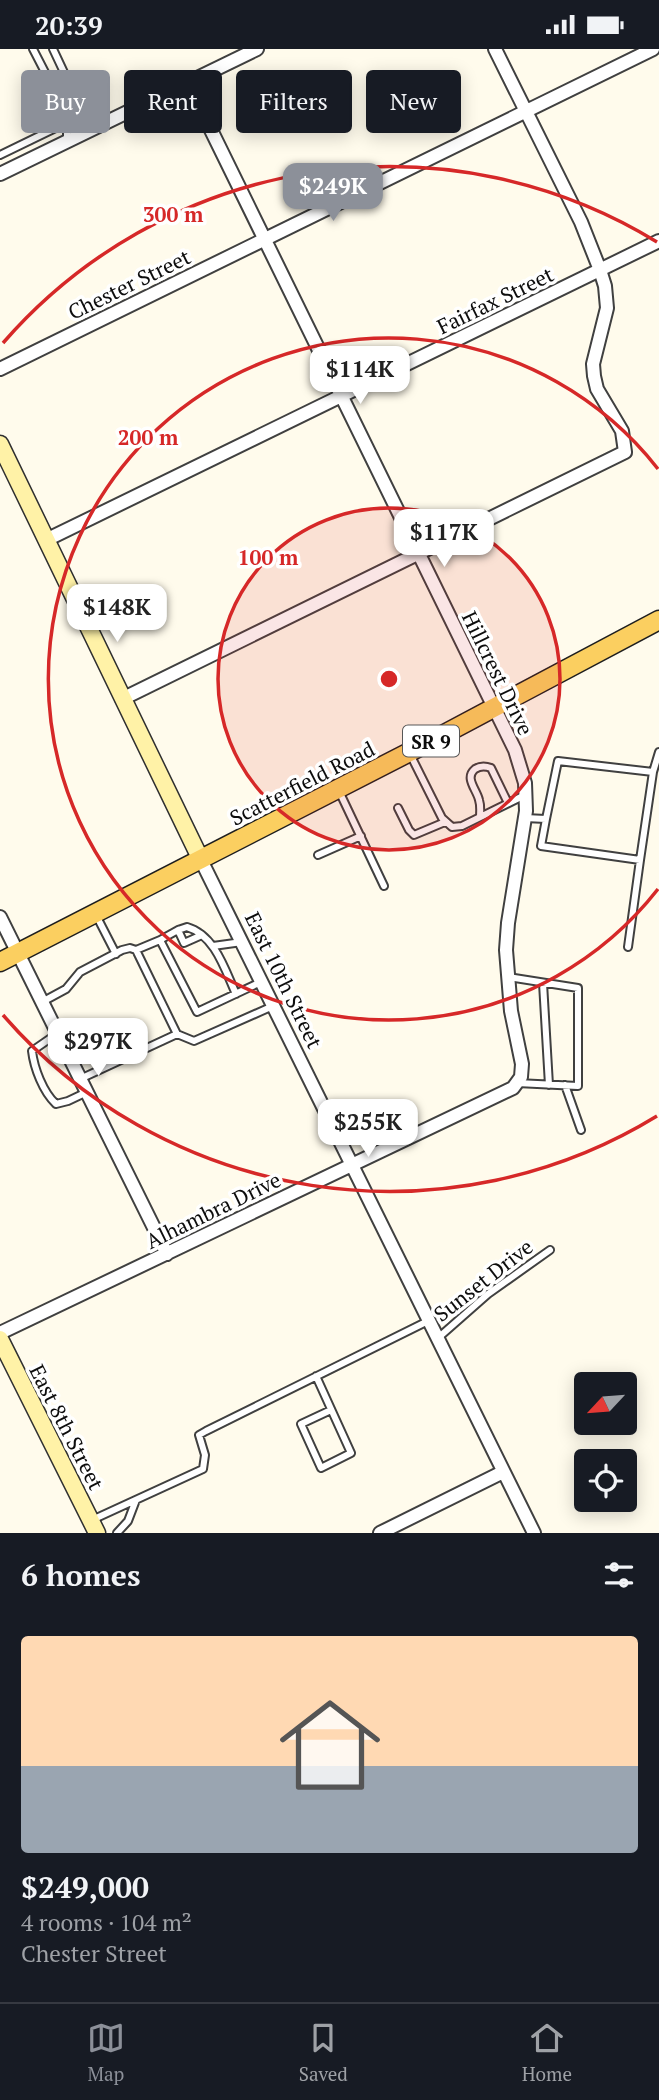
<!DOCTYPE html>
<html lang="en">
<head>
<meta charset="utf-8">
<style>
	:root { --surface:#171b24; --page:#242831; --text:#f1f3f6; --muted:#9ea1a6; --line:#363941; --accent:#8c9099 }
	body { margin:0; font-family:"PT Serif",serif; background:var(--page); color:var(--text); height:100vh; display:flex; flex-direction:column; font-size:26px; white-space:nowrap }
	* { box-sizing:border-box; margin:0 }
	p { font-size:23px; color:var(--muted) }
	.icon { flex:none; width:38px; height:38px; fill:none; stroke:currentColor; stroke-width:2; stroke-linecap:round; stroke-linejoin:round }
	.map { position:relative; height:1484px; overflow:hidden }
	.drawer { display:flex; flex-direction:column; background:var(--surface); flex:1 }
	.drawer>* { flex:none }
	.top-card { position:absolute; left:21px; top:21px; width:618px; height:63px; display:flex; gap:14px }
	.needle { width:46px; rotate:244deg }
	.controls { position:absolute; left:574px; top:1323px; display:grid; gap:14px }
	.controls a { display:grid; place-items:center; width:63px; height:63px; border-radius:7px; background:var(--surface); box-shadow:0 4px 18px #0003; font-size:35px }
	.price { position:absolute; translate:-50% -60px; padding:0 16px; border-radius:14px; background:#fff; color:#222; font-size:23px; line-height:46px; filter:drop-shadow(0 2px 4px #0008) }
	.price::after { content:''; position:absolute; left:50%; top:42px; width:21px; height:16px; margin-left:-10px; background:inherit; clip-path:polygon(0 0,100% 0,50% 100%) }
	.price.active { background:var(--accent); color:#fff }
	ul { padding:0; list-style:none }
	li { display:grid; align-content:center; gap:14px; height:371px; padding:0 21px }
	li+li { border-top:2px solid var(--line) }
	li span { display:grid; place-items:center; height:217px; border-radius:7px; color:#555 }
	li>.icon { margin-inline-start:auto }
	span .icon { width:126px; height:126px; fill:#fffc; stroke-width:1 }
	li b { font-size:30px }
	h2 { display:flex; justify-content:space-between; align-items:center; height:84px; padding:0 21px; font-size:30px }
	.pill { padding:0 24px; border-radius:7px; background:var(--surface); box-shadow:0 4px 18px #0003; font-size:24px; line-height:63px }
	.pill.active { background:var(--accent); color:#fff }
	.status { display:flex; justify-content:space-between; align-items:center; height:49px; padding:0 35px; background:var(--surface); direction:ltr }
	.status svg { height:19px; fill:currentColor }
	.dock { display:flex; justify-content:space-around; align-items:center; height:98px; border-top:2px solid var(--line); background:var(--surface); font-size:19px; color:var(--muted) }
	.dock a { display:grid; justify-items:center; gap:4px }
	.dock .active { color:var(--accent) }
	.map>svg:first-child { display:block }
</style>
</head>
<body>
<div class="status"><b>20:39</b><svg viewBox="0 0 49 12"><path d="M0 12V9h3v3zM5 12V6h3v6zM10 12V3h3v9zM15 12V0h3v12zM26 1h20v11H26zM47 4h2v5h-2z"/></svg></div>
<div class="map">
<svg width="659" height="1484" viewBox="0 0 659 1484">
	<rect width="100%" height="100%" fill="#fffbec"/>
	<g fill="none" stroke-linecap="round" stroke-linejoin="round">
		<defs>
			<path id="lane" d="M 33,0 L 67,66 L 67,92
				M 53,0 L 91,81
				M 0,106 L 68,73
				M 410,705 L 442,769 L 452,778 L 462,777 L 525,746
				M 653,723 L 659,703
				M 339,742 L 384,837
				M 398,759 L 409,781 L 414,786 L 445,773
				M 480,768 C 480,763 481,757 479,751 C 477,741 464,729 475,720 C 481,716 486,717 491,719 L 508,754
				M 525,769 L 546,770 L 541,797 L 640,811 L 653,723 L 558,712 L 546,770
				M 318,806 L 361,787
				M 96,866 L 116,905
				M 178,881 L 160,891 L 197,963 L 261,933
				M 202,886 L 184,894 L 178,881 L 187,878 C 215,886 225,921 236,945
				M 160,891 L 136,901 L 177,985 L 194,992 L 273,957
				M 213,897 L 242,893
				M 628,898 L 640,811
				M 508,928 L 578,939 L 578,1037 L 517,1034
				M 543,934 L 549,1036
				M 42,953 L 66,940 L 80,923 L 122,901 L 130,899 L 136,901
				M 58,984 L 32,1002 C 34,1019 43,1043 56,1055 L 68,1052 L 87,1043
				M 80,1030 L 177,985
				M 565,1036 L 581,1081
				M 438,1289 L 488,1245 L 550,1201
				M 316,1327 L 351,1404 L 321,1419 L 301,1375 L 331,1361
				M 92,1471 L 203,1420 L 205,1406 L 199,1386 L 206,1382 L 428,1272
				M 117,1484 L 128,1472 L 136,1451"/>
			<path id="street" d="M 0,125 L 257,0
				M 0,320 L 653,0
				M 46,491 L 659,192
				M 122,650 L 625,403 L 622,382 L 597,340 L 594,327 L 593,315 L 607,259 L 605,237 L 600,221 L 581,173 L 495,0
				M 201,811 L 534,1484
				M 0,868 L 167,1205
				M 0,1284 L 513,1039 L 521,1028 L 522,1015 L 511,962 L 506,901 L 508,874 L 526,762 L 525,734 L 515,701 L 188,34
				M 380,1484 L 503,1423"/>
			<path id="secondary" d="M 0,395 L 201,811
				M 0,1290 L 97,1484"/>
			<path id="primary" d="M 0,913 L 435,690 L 659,571"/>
		</defs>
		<use href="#lane" stroke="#404040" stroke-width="10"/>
		<use href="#street" stroke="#404040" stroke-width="16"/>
		<use href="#secondary" stroke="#2f2f2f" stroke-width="19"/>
		<use href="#primary" stroke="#1e1e1e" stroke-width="21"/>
		<use href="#lane" stroke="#fff" stroke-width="6"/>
		<use href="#street" stroke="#fff" stroke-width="12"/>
		<use href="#secondary" stroke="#fff2a7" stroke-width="16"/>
		<use href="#primary" stroke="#fbcf60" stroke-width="18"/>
	</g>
	<circle cx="389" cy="630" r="171" fill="#d62828" fill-opacity=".12"/>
	<g fill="none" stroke="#d62828" stroke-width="3.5">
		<circle cx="389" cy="630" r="171"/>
		<path d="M658 840A341 341 0 1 1 658 420"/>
		<path d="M657 1067A512 512 0 0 1 3 966M3 294A512 512 0 0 1 657 193"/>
	</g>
	<g text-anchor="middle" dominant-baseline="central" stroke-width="7" stroke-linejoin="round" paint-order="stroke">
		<rect fill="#fff" stroke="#565656" stroke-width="2" x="403" y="676.5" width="56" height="31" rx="5"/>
		<g font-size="19" font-weight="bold" fill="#0d0d0d">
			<text x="431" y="692">SR 9</text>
		</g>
		<g font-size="21" fill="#0d0d0d" stroke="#fff">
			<text transform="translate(129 235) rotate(-26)">Chester Street</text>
			<text transform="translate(495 251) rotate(-26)">Fairfax Street</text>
			<text transform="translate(498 624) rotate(64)">Hillcrest Drive</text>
			<text transform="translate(302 734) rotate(-27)">Scatterfield Road</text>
			<text transform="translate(284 931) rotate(64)">East 10th Street</text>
			<text transform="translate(213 1161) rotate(-26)">Alhambra Drive</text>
			<text transform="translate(483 1231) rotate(-38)">Sunset Drive</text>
			<text transform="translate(67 1378) rotate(63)">East 8th Street</text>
		</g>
	</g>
	<circle cx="389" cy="630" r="10" fill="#d62828" stroke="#fff" stroke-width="3.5"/>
	<g font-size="21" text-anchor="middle" font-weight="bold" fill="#d62828" stroke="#fff" stroke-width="7" stroke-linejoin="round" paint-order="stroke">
		<text x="173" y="173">300 m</text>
		<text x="148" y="396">200 m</text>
		<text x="268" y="516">100 m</text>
	</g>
</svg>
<div class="controls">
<a><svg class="needle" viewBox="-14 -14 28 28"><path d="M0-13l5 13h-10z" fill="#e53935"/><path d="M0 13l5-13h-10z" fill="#9ea1a6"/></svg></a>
<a><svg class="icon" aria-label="locate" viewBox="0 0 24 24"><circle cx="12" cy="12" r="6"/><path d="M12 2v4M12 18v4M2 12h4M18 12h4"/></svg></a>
</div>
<b class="price active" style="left:333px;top:174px">$249K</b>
<b class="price" style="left:360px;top:357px">$114K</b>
<b class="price" style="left:444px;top:520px">$117K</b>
<b class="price" style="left:117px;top:595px">$148K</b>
<b class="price" style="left:98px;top:1029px">$297K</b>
<b class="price" style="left:368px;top:1110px">$255K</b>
<div class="top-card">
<a class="pill active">Buy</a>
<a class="pill">Rent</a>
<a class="pill">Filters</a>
<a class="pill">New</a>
</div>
</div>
<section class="drawer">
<h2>6 homes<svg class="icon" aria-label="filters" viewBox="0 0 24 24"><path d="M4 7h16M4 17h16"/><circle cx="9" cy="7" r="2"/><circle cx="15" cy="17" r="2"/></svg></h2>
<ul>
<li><span style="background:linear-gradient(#ffd9b3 60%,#9aa5b1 0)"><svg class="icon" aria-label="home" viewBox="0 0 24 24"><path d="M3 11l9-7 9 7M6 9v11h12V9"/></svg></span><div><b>$249,000</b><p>4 rooms · 104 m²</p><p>Chester Street</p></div></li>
</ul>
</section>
<nav class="dock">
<a class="active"><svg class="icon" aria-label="map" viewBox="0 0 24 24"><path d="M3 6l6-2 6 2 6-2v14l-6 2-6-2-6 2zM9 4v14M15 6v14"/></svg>Map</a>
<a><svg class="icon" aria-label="saved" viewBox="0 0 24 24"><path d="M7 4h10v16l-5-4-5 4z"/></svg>Saved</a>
<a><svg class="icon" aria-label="home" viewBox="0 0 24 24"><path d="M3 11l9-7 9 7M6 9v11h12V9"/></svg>Home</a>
</nav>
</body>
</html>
